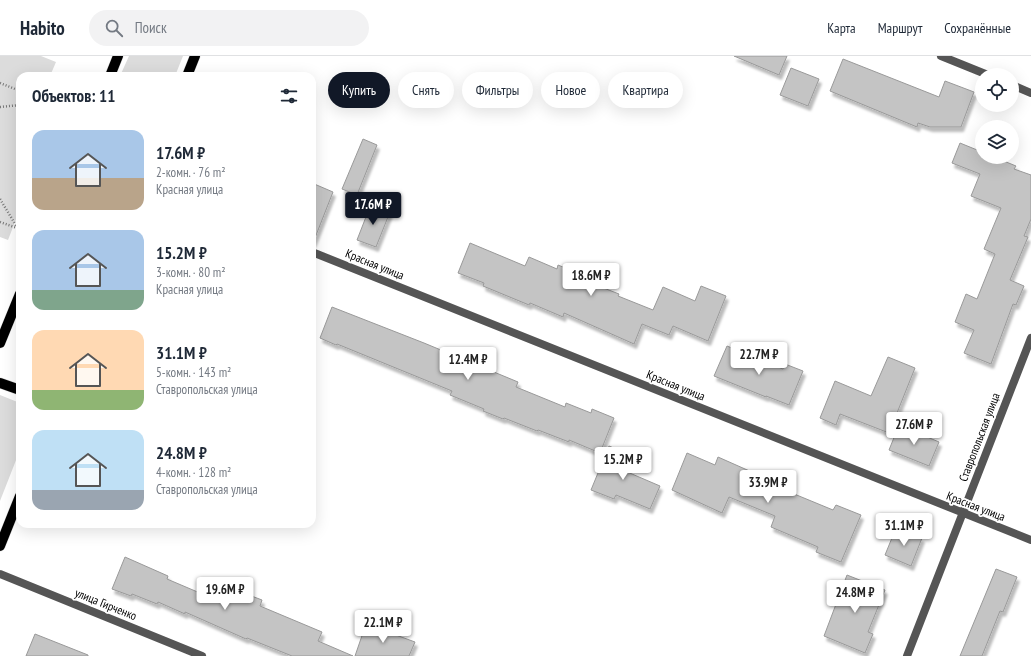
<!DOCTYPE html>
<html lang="ru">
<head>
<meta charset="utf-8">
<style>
	:root { --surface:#fff; --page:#f2f2f3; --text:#1f2937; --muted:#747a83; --line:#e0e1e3; --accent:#111827 }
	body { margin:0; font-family:"PT Sans Narrow",sans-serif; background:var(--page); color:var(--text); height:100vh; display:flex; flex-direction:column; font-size:15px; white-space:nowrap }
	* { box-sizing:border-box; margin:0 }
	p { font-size:13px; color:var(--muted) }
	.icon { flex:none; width:22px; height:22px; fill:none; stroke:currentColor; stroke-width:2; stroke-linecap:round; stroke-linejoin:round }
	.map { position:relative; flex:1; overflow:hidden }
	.side { position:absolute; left:16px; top:16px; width:300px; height:456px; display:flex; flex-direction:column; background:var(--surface); border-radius:12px; box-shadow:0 4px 16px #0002 }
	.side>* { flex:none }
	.top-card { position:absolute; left:328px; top:16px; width:380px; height:36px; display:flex; gap:8px }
	.fabs { position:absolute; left:975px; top:12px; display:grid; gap:8px }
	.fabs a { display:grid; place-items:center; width:44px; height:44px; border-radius:50%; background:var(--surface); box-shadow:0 4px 16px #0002; font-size:20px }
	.price { position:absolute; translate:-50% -34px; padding:0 9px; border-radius:4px; background:#fff; color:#222; font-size:13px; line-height:26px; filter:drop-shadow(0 1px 2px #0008) }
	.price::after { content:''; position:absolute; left:50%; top:24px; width:12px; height:9px; margin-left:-6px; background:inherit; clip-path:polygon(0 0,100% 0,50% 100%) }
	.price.selected { background:var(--accent); color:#fff }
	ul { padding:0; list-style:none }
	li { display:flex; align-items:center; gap:12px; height:100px; padding:0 16px }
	li span { display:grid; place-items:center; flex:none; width:112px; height:80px; border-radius:12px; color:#555 }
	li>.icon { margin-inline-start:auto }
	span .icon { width:48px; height:48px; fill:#fffc; stroke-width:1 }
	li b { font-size:17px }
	h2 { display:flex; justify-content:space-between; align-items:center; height:48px; padding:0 16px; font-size:17px }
	.tag { padding:0 14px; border-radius:18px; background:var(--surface); box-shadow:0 4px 16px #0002; font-size:14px; line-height:36px }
	.tag.selected { background:var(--accent); color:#fff }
	header { display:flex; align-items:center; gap:24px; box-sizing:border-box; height:56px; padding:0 20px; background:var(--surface); border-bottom:1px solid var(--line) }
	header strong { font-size:19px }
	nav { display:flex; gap:22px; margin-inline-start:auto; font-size:14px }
	.search { width:280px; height:36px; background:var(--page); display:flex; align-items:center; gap:10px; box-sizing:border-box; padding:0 14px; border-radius:22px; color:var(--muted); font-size:15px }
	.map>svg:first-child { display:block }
</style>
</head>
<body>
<header>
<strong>Habito</strong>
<div class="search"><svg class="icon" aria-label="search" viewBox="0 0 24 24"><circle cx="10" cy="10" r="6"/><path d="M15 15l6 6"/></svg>Поиск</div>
<nav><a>Карта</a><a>Маршрут</a><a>Сохранённые</a></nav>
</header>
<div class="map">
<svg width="1031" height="600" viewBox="0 0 1031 600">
	<defs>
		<filter id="shadow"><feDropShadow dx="2.5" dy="4.5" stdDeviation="1" flood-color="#0004"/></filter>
	</defs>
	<rect width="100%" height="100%" fill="#fff"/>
	<path fill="#dcdcdc" d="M 0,0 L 41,0 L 56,6 L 50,20 L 20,20 L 20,153 L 8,184 L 0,181 Z
		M 129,0 L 183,0 L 175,20 L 120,20 Z
		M 0,339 L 20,347 L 20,394 L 0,445 Z"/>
	<path fill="#c4c4c4" stroke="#999" filter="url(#shadow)" d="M 734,0 L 787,0 L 779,19 Z
		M 843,3 L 939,41 L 945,25 L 974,36 L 961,71 L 930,71 L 918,67 L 917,71 L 830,35 Z
		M 791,12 L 819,23 L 808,50 L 780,39 Z
		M 363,83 L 377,89 L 357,139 L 342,133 Z
		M 960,87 L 982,96 L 982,101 L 994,101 L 1016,110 L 1014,113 L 1031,119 L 1031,163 L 1024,180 L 1028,181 L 1010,224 L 1024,230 L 1016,249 L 1013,248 L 991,308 L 964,297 L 974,274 L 955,266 L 966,238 L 977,243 L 995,198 L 984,193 L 1001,152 L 971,140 L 980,118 L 952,107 Z
		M 312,127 L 333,136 L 313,187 L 312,187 Z
		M 371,148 L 390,156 L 376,191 L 357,184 Z
		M 470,187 L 525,210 L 529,201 L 557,213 L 558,209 L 580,218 L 578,222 L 619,238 L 618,240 L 653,254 L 663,231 L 695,245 L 701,230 L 726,240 L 708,285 L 673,270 L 669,279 L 642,268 L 634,288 L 564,257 L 563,261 L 530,247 L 529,249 L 483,230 L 484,227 L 458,217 Z
		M 332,251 L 424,287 L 518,326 L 516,331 L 565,351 L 566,347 L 591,357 L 592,353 L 614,362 L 600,397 L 569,384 L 569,386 L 538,374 L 537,375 L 504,362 L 503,363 L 483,355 L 484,353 L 450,339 L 452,335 L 337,288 L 336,289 L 320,282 Z
		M 727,290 L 783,313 L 785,308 L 803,315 L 789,349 L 766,340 L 766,341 L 714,320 Z
		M 888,301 L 915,312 L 889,377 L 840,358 L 836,369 L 820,362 L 835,325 L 871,340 Z
		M 899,369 L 939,386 L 929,410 L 889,394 Z
		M 609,390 L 632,400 L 625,415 L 660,430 L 650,453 L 616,439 L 614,443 L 591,434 Z
		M 687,397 L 715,409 L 718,401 L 772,425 L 770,428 L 833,454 L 836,449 L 861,459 L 841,506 L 816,496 L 818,491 L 771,471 L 775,460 L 729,441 L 722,457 L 672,434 Z
		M 896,472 L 922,482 L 911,510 L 885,499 Z
		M 125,501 L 168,520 L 167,523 L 207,540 L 212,527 L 240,538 L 241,536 L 262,544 L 260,550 L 322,576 L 318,585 L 353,600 L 292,600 L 247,582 L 246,583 L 185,556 L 185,558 L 158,546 L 157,548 L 132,538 L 131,540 L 112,533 Z
		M 996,513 L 1017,521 L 1003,556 L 1000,555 L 982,600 L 960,600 Z
		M 847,519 L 885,534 L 868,576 L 873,578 L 865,597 L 824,580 Z
		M 366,568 L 415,586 L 409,600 L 355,600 Z
		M 35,578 L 88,599 L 88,600 L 26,600 Z"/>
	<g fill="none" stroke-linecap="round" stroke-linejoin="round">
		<defs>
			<path id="primary" d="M 110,20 L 118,0
				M 187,20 L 195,0
				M 0,287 L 20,238
				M 0,327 L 20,334
				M 0,490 L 20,440"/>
		</defs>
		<use href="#primary" stroke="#dbdbdb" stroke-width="11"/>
		<path stroke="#777" stroke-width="2.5" stroke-dasharray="1 2" stroke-linecap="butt" d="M 0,27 L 20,35
			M 0,51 L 20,49
			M 0,143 L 20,176
			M 0,166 L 17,172"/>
		<path stroke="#555" stroke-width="8" d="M 941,0 L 988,19
			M 1012,29 L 1031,37
			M 312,196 L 1031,484
			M 0,518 L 202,600
			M 907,600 L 1031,282"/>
		<use href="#primary" stroke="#000" stroke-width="10"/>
	</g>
	<g text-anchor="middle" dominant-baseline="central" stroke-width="3.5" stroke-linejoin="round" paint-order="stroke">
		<g font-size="12" fill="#000" stroke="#fff">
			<text transform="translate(375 208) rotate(22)">Красная улица</text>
			<text transform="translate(676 329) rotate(22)">Красная улица</text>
			<text transform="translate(979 381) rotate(-69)">Ставропольская улица</text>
			<text transform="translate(976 450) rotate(21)">Красная улица</text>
			<text transform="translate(106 548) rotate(22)">улица Гирченко</text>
		</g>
	</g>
</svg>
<div class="fabs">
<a><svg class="icon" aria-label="locate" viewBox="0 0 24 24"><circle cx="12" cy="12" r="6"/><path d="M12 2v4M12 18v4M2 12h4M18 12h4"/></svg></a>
<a><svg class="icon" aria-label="layers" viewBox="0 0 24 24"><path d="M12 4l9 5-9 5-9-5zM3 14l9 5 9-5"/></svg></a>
</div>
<b class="price selected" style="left:373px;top:170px">17.6M ₽</b>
<b class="price" style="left:591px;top:241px">18.6M ₽</b>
<b class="price" style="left:759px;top:320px">22.7M ₽</b>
<b class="price" style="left:468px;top:325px">12.4M ₽</b>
<b class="price" style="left:914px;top:390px">27.6M ₽</b>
<b class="price" style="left:623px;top:425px">15.2M ₽</b>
<b class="price" style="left:768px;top:448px">33.9M ₽</b>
<b class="price" style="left:904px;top:491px">31.1M ₽</b>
<b class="price" style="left:225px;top:555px">19.6M ₽</b>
<b class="price" style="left:855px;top:558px">24.8M ₽</b>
<b class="price" style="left:383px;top:588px">22.1M ₽</b>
<div class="top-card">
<a class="tag selected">Купить</a>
<a class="tag">Снять</a>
<a class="tag">Фильтры</a>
<a class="tag">Новое</a>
<a class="tag">Квартира</a>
</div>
<section class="side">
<h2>Объектов: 11<svg class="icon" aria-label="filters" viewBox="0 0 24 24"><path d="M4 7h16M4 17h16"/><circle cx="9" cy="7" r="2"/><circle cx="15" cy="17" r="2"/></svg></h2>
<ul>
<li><span style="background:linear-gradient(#a9c7e8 60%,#b9a48a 0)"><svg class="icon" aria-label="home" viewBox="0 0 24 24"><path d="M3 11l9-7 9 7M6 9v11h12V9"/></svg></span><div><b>17.6M ₽</b><p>2-комн. · 76 m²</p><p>Красная улица</p></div></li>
<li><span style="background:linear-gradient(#a9c7e8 75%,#7fa58c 0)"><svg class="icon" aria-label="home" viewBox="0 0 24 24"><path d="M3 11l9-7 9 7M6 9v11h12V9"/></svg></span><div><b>15.2M ₽</b><p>3-комн. · 80 m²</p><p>Красная улица</p></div></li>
<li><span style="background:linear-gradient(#ffd9b3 75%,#8fb573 0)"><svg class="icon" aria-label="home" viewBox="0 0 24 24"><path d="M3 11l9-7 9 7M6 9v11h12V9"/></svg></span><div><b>31.1M ₽</b><p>5-комн. · 143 m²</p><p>Ставропольская улица</p></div></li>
<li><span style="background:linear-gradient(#bfe0f5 75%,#9aa5b1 0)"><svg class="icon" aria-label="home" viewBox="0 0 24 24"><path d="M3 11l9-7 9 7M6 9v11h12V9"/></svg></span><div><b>24.8M ₽</b><p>4-комн. · 128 m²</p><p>Ставропольская улица</p></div></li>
</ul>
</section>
</div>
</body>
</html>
